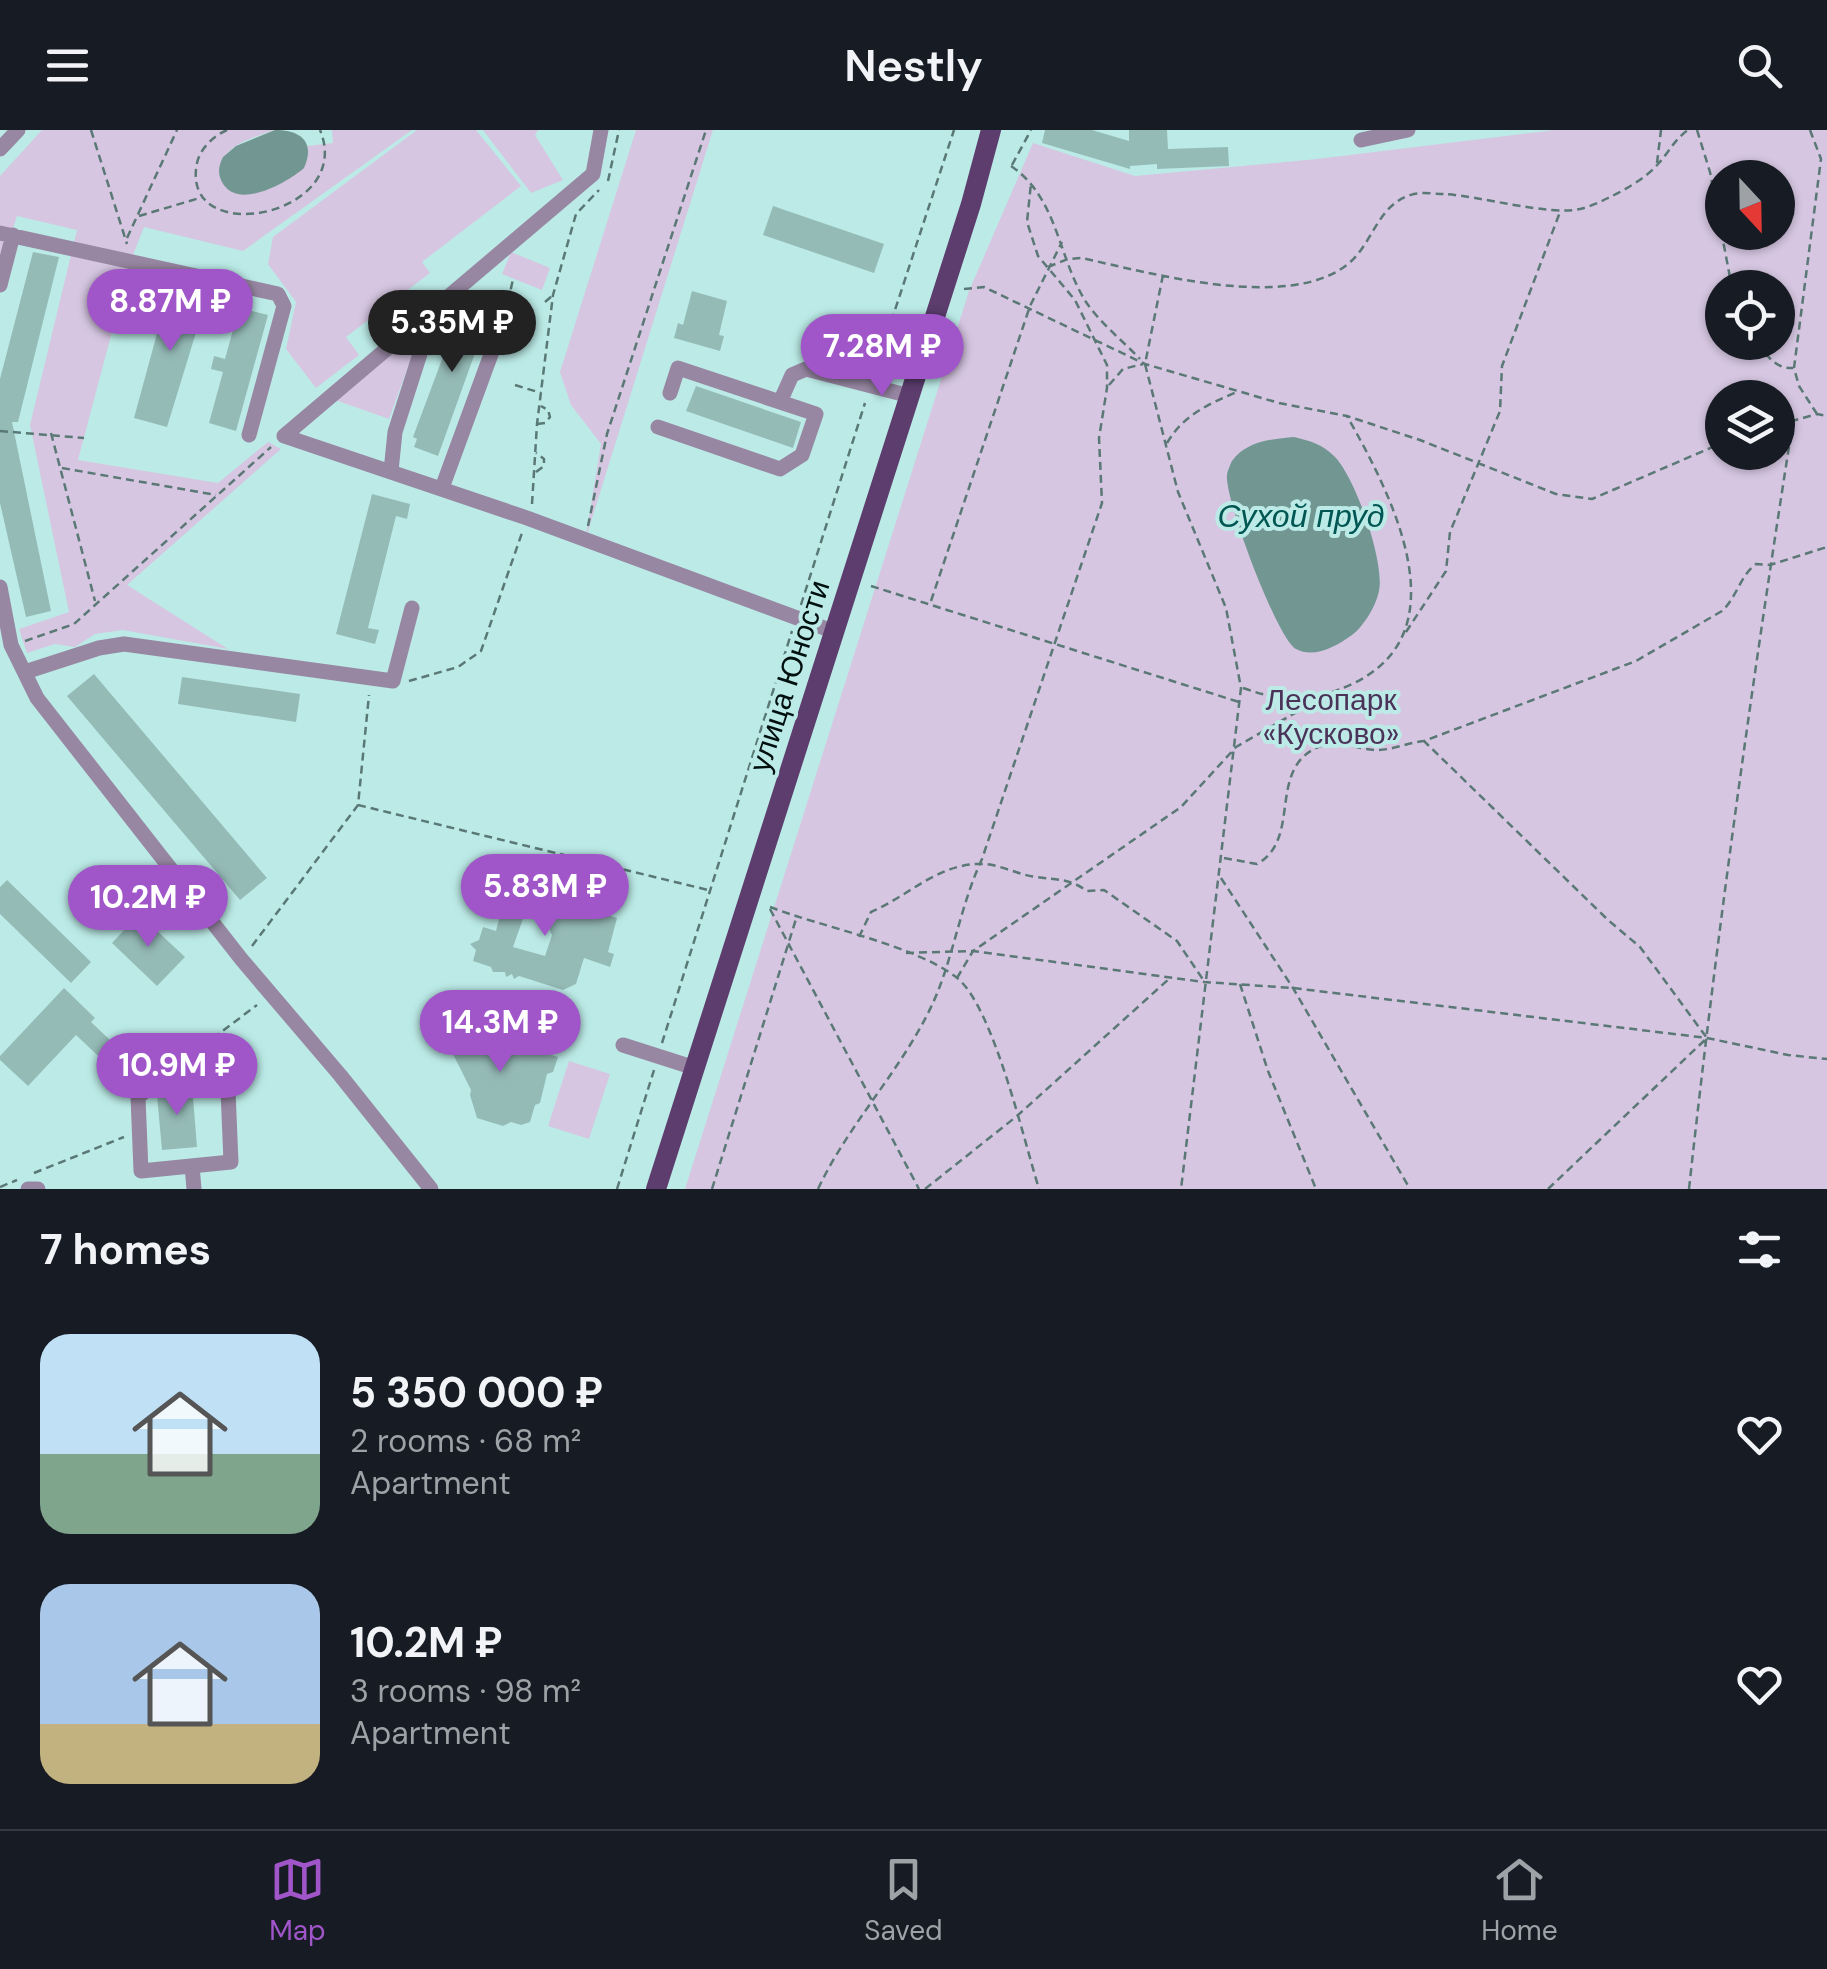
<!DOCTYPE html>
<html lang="en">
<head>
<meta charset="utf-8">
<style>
	:root { --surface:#171b24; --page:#20242c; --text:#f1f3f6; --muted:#9ea1a6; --line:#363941; --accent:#a056c9 }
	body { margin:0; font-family:"DM Sans",sans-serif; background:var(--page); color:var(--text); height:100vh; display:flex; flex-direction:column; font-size:38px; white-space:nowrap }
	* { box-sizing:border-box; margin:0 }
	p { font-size:32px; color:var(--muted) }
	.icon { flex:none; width:55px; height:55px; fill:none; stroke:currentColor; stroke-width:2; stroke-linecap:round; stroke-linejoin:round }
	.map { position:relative; height:1059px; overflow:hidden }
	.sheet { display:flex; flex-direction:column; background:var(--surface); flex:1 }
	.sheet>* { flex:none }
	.needle { width:65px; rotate:158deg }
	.fabs { position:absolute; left:1705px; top:30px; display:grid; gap:20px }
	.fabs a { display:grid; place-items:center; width:90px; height:90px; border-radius:50%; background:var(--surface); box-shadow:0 2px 8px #0004; font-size:50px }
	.price { position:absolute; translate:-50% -85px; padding:0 22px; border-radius:35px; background:var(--accent); color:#fff; font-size:32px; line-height:65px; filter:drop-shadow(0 2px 5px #0008) }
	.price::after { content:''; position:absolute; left:50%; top:60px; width:30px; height:22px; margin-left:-15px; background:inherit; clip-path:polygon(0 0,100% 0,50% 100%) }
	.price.selected { background:#222; color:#fff }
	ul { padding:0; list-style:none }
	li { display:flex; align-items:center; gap:30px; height:250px; padding:0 40px }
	li span { display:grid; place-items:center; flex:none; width:280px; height:200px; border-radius:30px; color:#555 }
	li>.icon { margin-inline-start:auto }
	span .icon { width:120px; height:120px; fill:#fffc; stroke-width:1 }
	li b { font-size:42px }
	h2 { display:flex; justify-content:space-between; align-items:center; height:120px; padding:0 40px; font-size:42px }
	header { display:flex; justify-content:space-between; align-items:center; height:130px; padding:0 40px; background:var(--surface); font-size:45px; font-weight:600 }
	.dock { display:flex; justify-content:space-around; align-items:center; height:140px; border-top:2px solid var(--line); background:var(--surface); font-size:28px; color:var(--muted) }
	.dock a { display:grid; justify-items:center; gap:5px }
	.dock .selected { color:var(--accent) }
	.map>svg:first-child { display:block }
</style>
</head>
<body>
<header><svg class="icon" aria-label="menu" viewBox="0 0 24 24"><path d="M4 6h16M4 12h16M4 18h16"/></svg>Nestly<svg class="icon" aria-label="search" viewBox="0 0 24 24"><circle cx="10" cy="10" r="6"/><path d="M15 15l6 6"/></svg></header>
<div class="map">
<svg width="1827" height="1059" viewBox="0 0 1827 1059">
	<rect width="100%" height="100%" fill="#bcebe7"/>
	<path fill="#d6c6e1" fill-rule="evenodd" d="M 42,0 L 275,0 C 252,8 220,15 219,44 L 251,64 C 275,55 309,47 307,16 L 333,13 L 332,0 L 412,0 L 243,121 L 144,97 L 131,130 L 78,330 L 218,353 L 268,312 L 281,319 L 127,455 L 228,519 L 123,500 L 95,504 L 75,517 L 55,514 L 27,523 L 19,499 L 69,482 L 30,295 L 77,100 L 17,86 L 0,139 L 0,46 Z
		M 417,0 L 476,0 L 521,56 L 422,132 L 430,143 L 346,207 L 359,225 L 316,258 L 286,219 L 296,172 L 268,134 L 273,107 Z
		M 483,0 L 538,0 L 535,5 L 563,50 L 531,63 Z
		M 636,0 L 713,0 L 585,411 L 601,314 L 571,275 L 560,242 Z
		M 1554,0 L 1827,0 L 1827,1059 L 685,1059 L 969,161 L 1033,13 L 1135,46 L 1317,29 ZM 1722,48 L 1778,48 L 1778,102 L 1722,102 ZM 1722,158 L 1778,158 L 1778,212 L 1722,212 ZM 1722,268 L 1778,268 L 1778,322 L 1722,322 Z
		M 511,122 L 550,138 L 542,160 L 502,144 Z
		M 423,195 L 389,289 L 335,270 Z
		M 569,931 L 610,944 L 589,1009 L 548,996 Z"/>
	<path fill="#729793" d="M 275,0 C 300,0 316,11 304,38 C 287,53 237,81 222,52 C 217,43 219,35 223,27 L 236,16 Z
		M 1294,307 C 1310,311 1322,314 1334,326 C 1355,346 1385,432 1379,461 C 1376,476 1364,496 1352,505 C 1337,516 1314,529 1296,519 C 1277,509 1224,367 1227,345 C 1227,342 1231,333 1232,331 C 1246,311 1272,309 1294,307 Z"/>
	<path fill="#95bbb7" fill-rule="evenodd" d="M 1045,0 L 1092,0 L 1129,11 L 1129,0 L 1167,0 L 1168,19 L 1228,17 L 1229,36 L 1157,39 L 1157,34 L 1130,36 L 1130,39 L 1042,13 Z
		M 773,76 L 884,114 L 874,143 L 763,105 Z
		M 33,122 L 59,127 L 18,292 L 12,292 L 51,481 L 26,487 L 0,373 L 0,249 Z
		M 171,152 L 204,159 L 194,195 L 198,196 L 167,297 L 134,288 Z
		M 692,161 L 727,171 L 719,205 L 724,206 L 720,221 L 674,208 L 678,193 L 683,195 Z
		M 470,164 L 493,173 L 438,326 L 414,317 L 417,309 L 413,307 L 463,173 L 467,174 Z
		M 239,178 L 268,185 L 236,301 L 209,293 L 223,242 L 211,239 L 214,226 L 225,229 Z
		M 696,256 L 801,292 L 793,318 L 686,281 Z
		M 372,364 L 410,374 L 407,389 L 396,386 L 368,498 L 379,500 L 375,514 L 336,504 Z
		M 94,544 L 267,748 L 240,770 L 67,566 Z
		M 182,547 L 300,564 L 296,592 L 178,574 Z
		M 7,750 L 91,832 L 71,853 L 0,784 L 0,757 Z
		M 508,754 L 519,758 L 524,755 L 526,761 L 539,760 L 541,765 L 546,763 L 556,769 L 561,767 L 563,771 L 569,769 L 571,774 L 576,772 L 585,778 L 598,779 L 600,783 L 605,781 L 607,785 L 617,788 L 608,822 L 614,824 L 610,837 L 584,828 L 576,854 L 563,860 L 519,846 L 514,849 L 512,844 L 506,847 L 505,842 L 493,842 L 491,837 L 473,831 L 476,820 L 470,814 L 479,810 L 483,797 L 496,801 ZM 524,786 L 547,794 L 552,805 L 545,826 L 513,817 Z
		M 139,784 L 185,827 L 157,856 L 112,813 Z
		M 64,858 L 95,888 L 91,892 L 128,927 L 114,941 L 76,905 L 28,956 L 0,930 L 0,926 Z
		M 453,895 L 558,927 L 553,942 L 547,944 L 540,973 L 535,975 L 530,992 L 521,995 L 511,992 L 503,996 L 477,988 L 470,965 L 471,960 L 442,902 Z
		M 192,955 L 197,1017 L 162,1020 L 157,966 L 168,957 Z"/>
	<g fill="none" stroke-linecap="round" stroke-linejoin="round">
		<path stroke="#5a7875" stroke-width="2.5" stroke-dasharray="8 5" stroke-linecap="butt" d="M 91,0 L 127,114
			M 227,0 C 213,6 200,19 197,33 C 179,120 356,87 320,0
			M 1697,0 L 1710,42 L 1732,158
			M 1810,0 L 1821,29 L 1794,238 L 1799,256 L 1817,284
			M 1657,33 L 1661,0
			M 1012,35 L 1031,0
			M 1011,36 C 1058,68 1058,128 1086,172 C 1100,193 1123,211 1140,229
			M 608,51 L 619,0
			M 139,86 L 203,67
			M 127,108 L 177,0
			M 1048,137 L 1068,129 L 1082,128 C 1150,143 1289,182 1348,134 C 1374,113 1377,73 1414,64 C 1423,62 1435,64 1444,64 C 1480,66 1549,86 1580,79 C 1589,77 1600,72 1608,68 C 1625,60 1646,48 1658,34 C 1669,22 1675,9 1688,0
			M 1163,145 L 1145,234 L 1178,362 L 1226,478 L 1241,558 L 1181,1059
			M 964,159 L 984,157 L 1145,234 L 1279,273 L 1347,286 L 1420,310 L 1556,364 L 1592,369 L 1722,313
			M 508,172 L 513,149
			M 545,172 L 552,166
			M 1759,212 C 1766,226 1776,239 1793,238
			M 875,241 L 954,0
			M 515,255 L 541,263
			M 1109,255 L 1123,239 L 1143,234
			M 537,294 L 545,293 L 550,287 L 548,280 L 541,276
			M 1778,295 L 1817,284 L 1827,286
			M 0,301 L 84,308
			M 51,303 L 95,471
			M 1167,313 C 1184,284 1209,274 1239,261
			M 62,338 L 216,365
			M 536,342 L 544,336 L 544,329 L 536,323
			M 532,374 L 537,294 L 553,165 L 576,84 L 599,60
			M 588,396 L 607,304 L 706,0
			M 871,456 L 1239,572
			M 931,471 L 1030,176 L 1062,112
			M 801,475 L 865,273
			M 1406,502 L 1446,441 L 1450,402 L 1500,281 L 1502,236 L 1560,82
			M 25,511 L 74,494 L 271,317
			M 409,551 L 458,537 L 481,521 L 523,400
			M 1243,558 C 1286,573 1310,573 1352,554 C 1464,502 1390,362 1347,286
			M 358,675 L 708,760
			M 1224,728 L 1257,734 C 1304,708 1264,634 1324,615 C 1342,610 1359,620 1377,620 C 1392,620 1408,613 1423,611
			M 1221,748 L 1293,858 L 1410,1059
			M 770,777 C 822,797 914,815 956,847 C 993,875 1024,1011 1039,1059
			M 770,779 L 919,1059
			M 859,807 L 871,782 C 909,766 939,732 984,734 C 1001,735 1019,745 1036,747 C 1057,750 1069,748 1087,761 L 1104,760 L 1177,811 L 1204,851
			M 252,816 L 358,675 L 369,565
			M 906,823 L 973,821 L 1204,852 L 1293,858 L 1707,908 L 1788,925 L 1827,929
			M 957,848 L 973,821 L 1181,677 L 1236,617 L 1321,568
			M 1240,854 L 1268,941 L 1316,1059
			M 662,913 L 792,501
			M 192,924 L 257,875
			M 34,1043 L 124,1007
			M 0,1057 L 17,1050
			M 617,1059 L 654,940
			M 712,1059 L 796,789
			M 818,1059 C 849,993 901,941 932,875 C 953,830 960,776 982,729 L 1102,373 L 1099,308 L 1107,258 L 1107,235 L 1075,170 L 1038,126 L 1027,92 L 1031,53
			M 925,1059 L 1017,986 L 1170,848
			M 1548,1059 L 1707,908 L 1640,817 L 1608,790 L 1424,611 L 1636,531 L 1722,481 C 1737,467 1740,446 1756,434 L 1770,435 L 1827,417
			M 1689,1059 C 1717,802 1753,546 1793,291"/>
		<path stroke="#9887a3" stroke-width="15" d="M 1361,10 L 1408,0
			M 0,19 L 18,0
			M 0,103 L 278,164 L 284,176 L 249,305
			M 0,155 L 13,105
			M 780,272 L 792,245 L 806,239 L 910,266
			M 658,297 L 780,339 L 802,325 L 816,284 L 678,238 L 670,263
			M 284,306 L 527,388 L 835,502
			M 284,306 L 593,44 L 601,0
			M 391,341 L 395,302 L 435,177
			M 442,358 L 505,186
			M 0,457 L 11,515 L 37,568 L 242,830 L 340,945 L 431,1059
			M 25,542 L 99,518 L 124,514 L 393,551 L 412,478
			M 623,915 L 695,938
			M 227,937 L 231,1032 L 141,1041 L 138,967 L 170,941 Z
			M 192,1036 L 194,1059
			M 28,1059 L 38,1059"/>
		<path stroke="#5c3d6e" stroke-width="20" d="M 656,1059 L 971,74 L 991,0"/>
	</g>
	<g text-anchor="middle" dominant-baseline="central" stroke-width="8" stroke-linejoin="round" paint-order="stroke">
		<g font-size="30" fill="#01100f" stroke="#bcebe7">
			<text transform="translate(789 546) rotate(-72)">улица Юности</text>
		</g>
		<g font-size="30" fill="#4b3259" stroke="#bcebe7">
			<text x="1331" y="569">Лесопарк<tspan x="1331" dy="34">«Кусково»</tspan></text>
		</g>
		<g font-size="32" font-style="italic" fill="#005652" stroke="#bcebe7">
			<text x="1301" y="386">Сухой пруд</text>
		</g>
	</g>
</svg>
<div class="fabs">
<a><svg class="needle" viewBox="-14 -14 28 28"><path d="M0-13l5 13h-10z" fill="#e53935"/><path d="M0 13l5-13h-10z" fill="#9ea1a6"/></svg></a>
<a><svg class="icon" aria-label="locate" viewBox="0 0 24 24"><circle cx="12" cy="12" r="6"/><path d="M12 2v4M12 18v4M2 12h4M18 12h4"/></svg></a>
<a><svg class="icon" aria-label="layers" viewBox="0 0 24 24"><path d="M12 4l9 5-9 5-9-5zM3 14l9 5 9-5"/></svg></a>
</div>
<b class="price" style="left:170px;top:224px">8.87M ₽</b>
<b class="price selected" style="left:452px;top:245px">5.35M ₽</b>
<b class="price" style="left:882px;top:269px">7.28M ₽</b>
<b class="price" style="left:545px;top:809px">5.83M ₽</b>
<b class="price" style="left:148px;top:820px">10.2M ₽</b>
<b class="price" style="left:500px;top:945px">14.3M ₽</b>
<b class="price" style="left:177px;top:988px">10.9M ₽</b>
</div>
<section class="sheet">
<h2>7 homes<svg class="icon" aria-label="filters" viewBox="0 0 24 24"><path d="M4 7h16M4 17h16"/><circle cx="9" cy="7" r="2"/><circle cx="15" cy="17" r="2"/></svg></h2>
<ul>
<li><span style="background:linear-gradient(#bfe0f5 60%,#7fa58c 0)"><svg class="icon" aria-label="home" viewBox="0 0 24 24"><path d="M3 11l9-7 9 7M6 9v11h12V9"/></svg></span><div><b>5 350 000 ₽</b><p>2 rooms · 68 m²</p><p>Apartment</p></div><svg class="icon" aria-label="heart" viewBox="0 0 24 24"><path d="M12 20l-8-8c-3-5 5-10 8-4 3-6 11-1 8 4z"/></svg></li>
<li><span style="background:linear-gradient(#a9c7e8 70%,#c2b280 0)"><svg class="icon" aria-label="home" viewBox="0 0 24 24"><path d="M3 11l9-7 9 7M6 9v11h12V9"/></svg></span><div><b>10.2M ₽</b><p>3 rooms · 98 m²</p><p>Apartment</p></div><svg class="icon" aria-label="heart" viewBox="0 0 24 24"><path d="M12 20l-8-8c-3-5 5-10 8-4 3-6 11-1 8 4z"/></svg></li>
</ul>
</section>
<nav class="dock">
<a class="selected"><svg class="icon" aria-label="map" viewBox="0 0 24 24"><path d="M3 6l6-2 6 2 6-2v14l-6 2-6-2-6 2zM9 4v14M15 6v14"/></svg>Map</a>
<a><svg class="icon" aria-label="saved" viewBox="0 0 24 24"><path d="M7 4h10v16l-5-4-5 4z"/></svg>Saved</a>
<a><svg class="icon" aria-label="home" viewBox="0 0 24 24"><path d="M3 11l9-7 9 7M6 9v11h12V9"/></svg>Home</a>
</nav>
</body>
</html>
